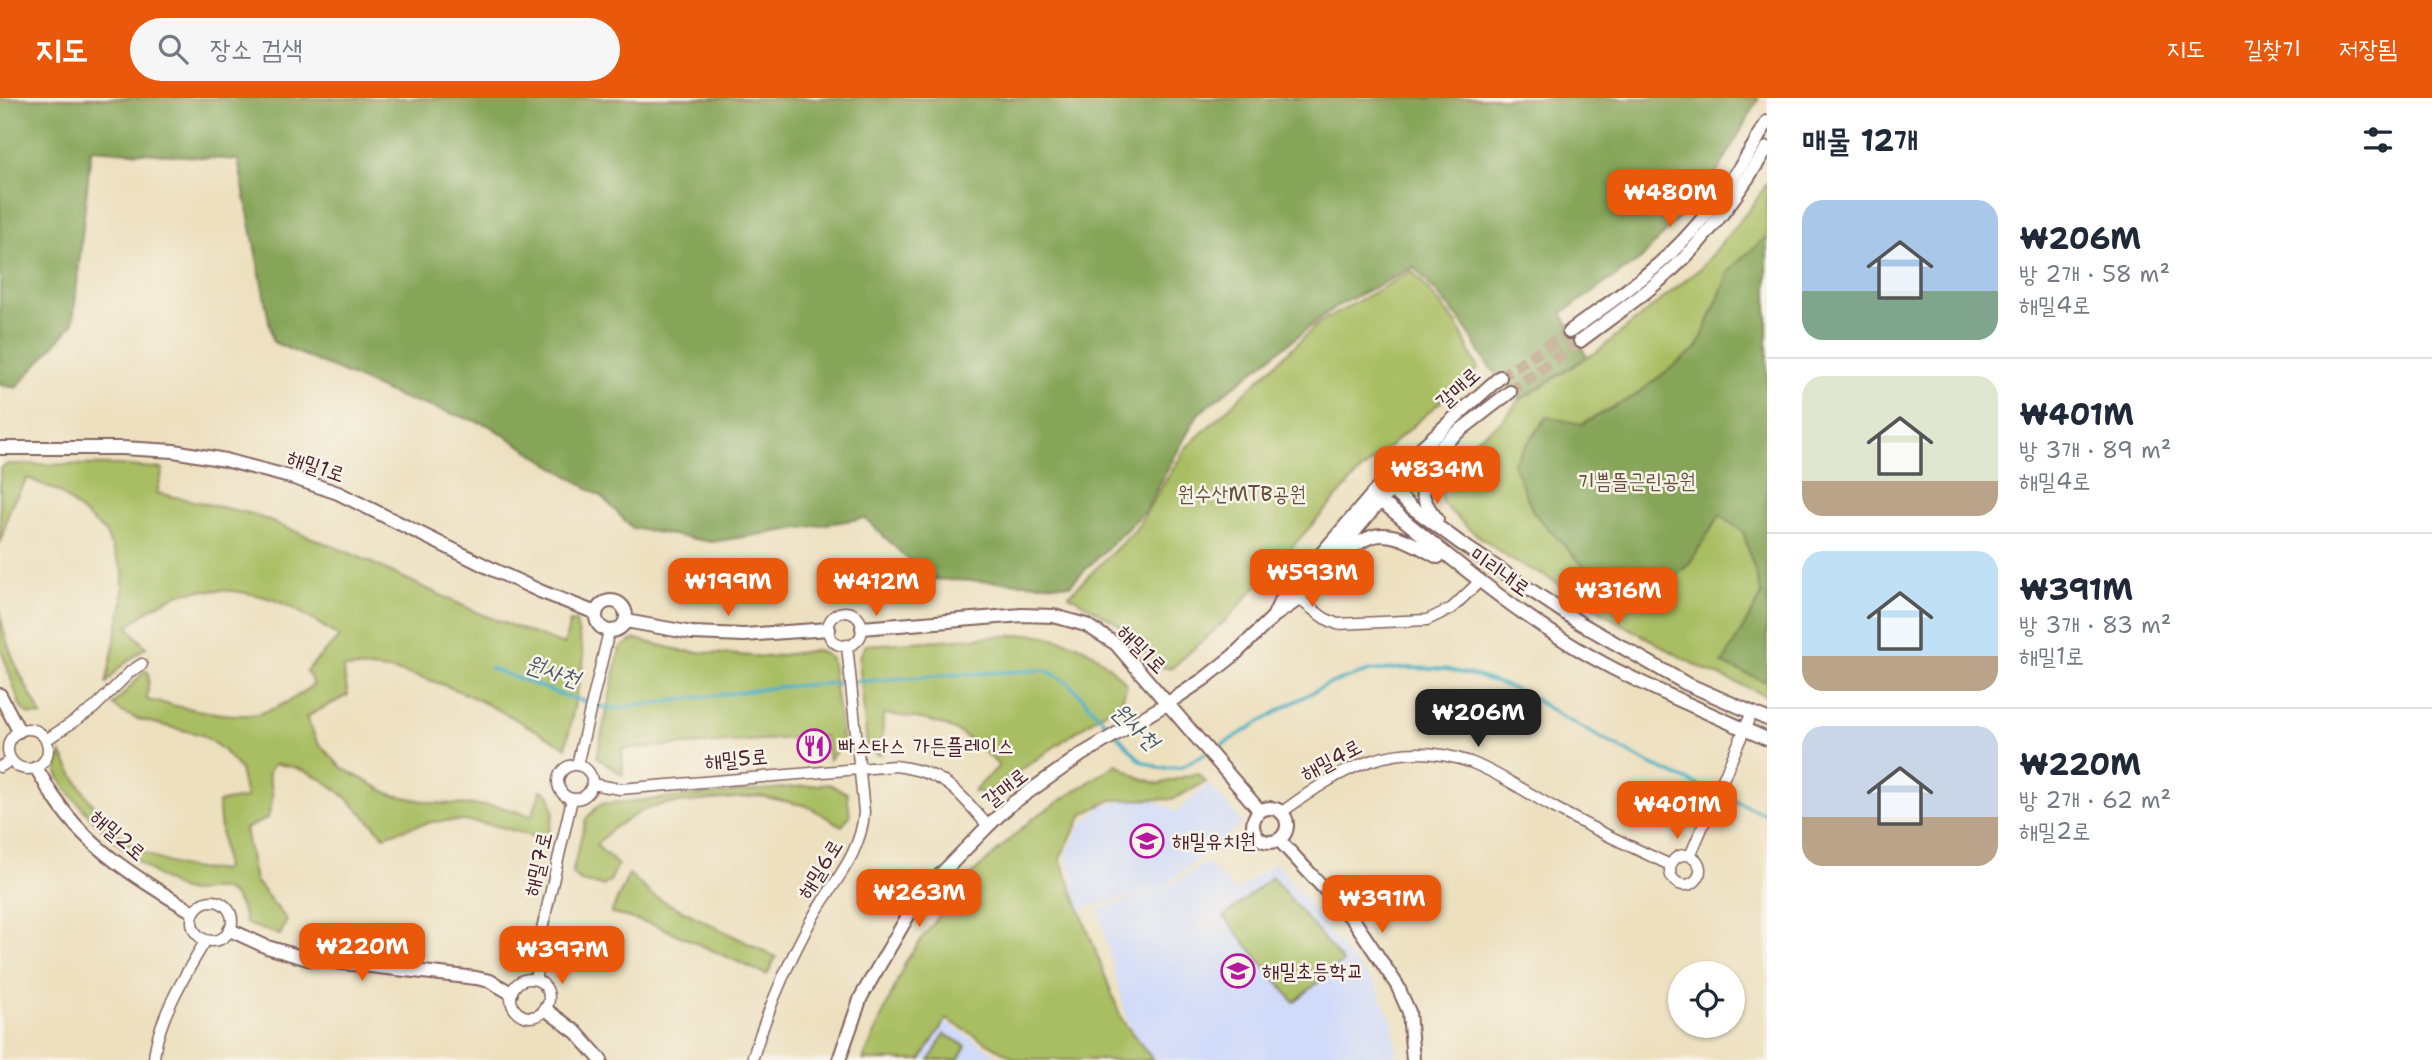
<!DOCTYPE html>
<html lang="ko">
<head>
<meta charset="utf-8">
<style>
	:root { --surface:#fff; --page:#f6f6f7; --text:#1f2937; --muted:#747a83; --line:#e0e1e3; --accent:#ea580c }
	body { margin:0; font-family:"Shantell Sans","Poor Story",sans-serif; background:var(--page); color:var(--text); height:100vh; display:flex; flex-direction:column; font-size:26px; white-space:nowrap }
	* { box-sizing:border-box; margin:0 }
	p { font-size:23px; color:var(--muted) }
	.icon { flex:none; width:38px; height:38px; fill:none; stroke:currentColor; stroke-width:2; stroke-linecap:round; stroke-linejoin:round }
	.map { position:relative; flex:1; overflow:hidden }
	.panel { display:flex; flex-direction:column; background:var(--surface); width:665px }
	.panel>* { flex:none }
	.buttons { position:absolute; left:1668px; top:863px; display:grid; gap:14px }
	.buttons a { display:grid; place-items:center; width:77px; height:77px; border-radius:50%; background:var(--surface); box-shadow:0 2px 5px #0004; font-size:35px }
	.price { position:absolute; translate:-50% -60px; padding:0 16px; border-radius:14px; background:var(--accent); color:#fff; font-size:23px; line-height:46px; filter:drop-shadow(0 2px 4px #0008) }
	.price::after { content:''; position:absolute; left:50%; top:42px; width:21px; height:16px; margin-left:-10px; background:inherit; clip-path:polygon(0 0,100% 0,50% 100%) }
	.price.on { background:#222; color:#fff }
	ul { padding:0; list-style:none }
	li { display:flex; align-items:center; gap:21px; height:175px; padding:0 35px }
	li+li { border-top:2px solid var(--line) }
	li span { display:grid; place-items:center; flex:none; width:196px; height:140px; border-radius:21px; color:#555 }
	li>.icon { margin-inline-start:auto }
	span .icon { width:84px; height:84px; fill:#fffc; stroke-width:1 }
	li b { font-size:30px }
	h2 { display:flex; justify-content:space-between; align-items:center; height:84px; padding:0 35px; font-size:30px }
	header { display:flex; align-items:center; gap:42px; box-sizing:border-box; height:98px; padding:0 35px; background:var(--accent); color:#fff }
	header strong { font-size:33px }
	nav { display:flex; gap:38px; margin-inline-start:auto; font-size:24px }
	.search { width:490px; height:63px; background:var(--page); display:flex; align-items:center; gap:18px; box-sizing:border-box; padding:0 24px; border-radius:38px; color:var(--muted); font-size:26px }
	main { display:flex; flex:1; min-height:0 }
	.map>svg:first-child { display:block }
</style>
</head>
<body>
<header>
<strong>지도</strong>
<div class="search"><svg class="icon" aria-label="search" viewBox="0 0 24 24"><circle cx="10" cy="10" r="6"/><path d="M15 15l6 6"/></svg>장소 검색</div>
<nav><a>지도</a><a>길찾기</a><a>저장됨</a></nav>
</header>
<main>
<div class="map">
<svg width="1767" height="962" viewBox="0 0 1767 962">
	<rect width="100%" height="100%" fill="#f7f3e8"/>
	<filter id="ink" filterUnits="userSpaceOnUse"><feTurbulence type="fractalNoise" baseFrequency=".0143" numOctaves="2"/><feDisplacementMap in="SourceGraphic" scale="14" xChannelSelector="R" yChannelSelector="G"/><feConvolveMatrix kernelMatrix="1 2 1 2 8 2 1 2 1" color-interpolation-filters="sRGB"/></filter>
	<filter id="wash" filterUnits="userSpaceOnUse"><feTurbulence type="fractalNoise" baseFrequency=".00686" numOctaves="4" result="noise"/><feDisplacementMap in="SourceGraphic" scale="28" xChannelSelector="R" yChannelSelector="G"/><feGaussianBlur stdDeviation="1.57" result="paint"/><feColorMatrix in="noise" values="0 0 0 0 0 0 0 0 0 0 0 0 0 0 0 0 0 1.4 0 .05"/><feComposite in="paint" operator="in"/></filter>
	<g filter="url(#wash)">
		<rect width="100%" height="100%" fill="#ede0bf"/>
		<path fill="#d0daf9" d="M 1208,686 L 1243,725 L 1162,790 L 1174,785 L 1206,764 L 1237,793 L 1276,764 L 1350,860 L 1375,886 L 1393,925 L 1396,958 L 1381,962 L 1153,962 L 1128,926 L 1098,812 L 1160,791 L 1080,812 L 1066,757 L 1080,728 L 1102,708 L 1132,701 L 1156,703 L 1177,714 Z
			M 944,923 L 1005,962 L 922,962 Z"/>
		<path fill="#a9be62" stroke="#7a6e46" stroke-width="2" d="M 1767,85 L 1767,598 L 1699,569 L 1606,517 L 1545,478 L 1511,462 L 1469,431 L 1442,405 L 1441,380 L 1445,368 L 1468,346 L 1500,325 L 1519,303 L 1599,252 L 1702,169 L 1753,107 Z
			M 1412,173 L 1457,226 L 1478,271 L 1358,376 L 1226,522 L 1172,570 L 1159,569 L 1118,526 L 1069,497 L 1135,432 L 1187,349 L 1319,225 Z
			M 8,366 L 117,367 L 163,371 L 157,395 L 252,416 L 357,458 L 483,517 L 564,547 L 570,524 L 576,524 L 584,559 L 566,649 C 498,612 424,564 343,570 L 348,597 L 306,619 L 318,645 L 342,670 L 390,696 L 433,705 L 497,708 L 532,718 L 541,692 L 550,697 L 554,714 L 546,743 C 508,730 473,719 432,724 C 416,727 400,733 384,738 C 353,705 323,670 275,666 C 265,675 269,680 272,691 C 274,701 270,711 268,720 L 245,731 L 255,783 L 287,822 L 280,837 L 246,826 C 243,814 239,800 228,794 C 215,786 205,795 191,794 C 161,792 66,703 57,674 L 61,655 C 97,723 138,774 221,772 L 225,769 L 218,704 L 246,700 L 240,671 L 222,651 L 202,637 L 137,621 L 120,613 L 113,607 L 146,572 L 149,576 L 147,602 C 176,607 234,623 261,615 C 281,609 299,598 314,586 L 306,573 L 339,539 C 297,510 272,495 220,492 C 207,492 191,492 178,497 C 159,503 143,516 128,529 L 146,549 L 118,571 L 106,586 L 123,503 L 123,473 L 105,434 L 58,393 L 28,380 L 11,407 L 0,446 L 0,370 Z
			M 0,511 C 3,549 25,586 42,618 L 28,616 L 21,610 L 0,548 Z
			M 1034,536 C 1081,544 1094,552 1127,586 L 1122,602 L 989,694 L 973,694 L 999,668 C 962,627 936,621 883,616 L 882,656 L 877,657 L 867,649 L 859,560 L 866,547 Z
			M 635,541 L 683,553 L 767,559 L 817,552 L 831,560 L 843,646 L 829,662 L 825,638 L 622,651 L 623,677 L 597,659 L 620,550 Z
			M 1117,666 L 1138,679 L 1159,686 L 1197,675 L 1206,684 L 1173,701 L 1111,702 L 1083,716 L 1060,760 L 1122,922 L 1153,962 L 1017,962 L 946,921 L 921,962 L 863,962 L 906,863 L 962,786 L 1032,721 Z
			M 829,686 L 847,695 L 850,718 L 842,728 L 807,708 L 760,698 L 664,706 L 642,713 L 612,731 L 596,747 L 618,767 L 610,783 L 603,788 L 580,783 L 572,775 L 586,721 L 600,706 Z
			M 629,776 L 653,798 L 776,859 L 767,877 L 658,828 L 611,815 Z
			M 1272,779 L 1343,864 L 1294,904 L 1224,819 Z
			M 944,936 L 966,948 L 958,962 L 930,962 Z"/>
		<path fill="#86a558" stroke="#686242" stroke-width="2" d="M 0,0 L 1759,0 L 1713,82 L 1641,161 L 1562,215 L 1587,259 L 1520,301 L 1487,266 L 1462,224 L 1414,169 L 1335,209 L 1198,316 L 1145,413 L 1070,487 L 928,481 L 865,420 L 712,444 L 632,430 L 603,400 L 488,327 L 399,299 L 273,244 L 238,62 L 91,51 L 73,226 L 16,290 L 0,287 Z
			M 1767,138 L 1767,584 L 1722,566 L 1762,497 L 1743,434 L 1720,417 L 1689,466 L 1645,505 L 1604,490 L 1533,414 L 1513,365 L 1547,319 L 1582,326 L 1633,299 L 1698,249 L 1730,171 Z"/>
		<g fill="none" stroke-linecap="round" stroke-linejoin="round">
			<path stroke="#44aec3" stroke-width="3.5" d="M 490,570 L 562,597 L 611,611 L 779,589 L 949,577 L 1045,572 L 1067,583 L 1141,663 L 1160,670 L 1181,669 L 1206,655
				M 1213,652 L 1283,610 L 1328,586 L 1370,573 L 1405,570 L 1445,571 L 1480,579 L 1523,594 L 1564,620 L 1652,667 L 1767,717"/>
		</g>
	</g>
	<g filter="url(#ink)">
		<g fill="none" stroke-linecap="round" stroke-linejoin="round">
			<path stroke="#ccb9a1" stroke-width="12" stroke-dasharray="12 6" stroke-linecap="butt" d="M 1500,279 L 1569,234
				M 1510,294 L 1580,243"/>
			<defs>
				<path id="minor" d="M 1299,501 L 1324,520 L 1337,526 L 1427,522 L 1452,510 L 1479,484
					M828 531a17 17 0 1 1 34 0a17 17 0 1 1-34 0Z
					M8 651a20 20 0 1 1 40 0a20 20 0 1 1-40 0Z
					M 46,642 L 94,610 L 130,574 L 142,566
					M 577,667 L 609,533
					M558 684a17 17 0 1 1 34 0a17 17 0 1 1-34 0Z
					M 0,669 L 11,662
					M 592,686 L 620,691 L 895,668 C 944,674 957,692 988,728
					M 1282,714 C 1341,671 1394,638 1470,664 C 1499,675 1527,695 1555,710 C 1592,731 1632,749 1670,767
					M1670 772a15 15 0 1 1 30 0a15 15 0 1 1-30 0Z
					M 1690,758 L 1752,614
					M192 823a20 20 0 1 1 40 0a20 20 0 1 1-40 0Z
					M511 900a19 19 0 1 1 38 0a19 19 0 1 1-38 0Z
					M 536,882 L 537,853 L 572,701
					M 154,962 C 156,924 186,875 206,842
					M 752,962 C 766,916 785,871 808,828 C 828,789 861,760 864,714 L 847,547"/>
				<path id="tertiary" d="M 1569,234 C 1595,215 1622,197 1647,176 C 1698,135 1736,81 1767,24
					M 1580,243 C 1617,215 1658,188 1690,154 C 1719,123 1744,87 1767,50
					M 0,350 L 122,350 L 174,353 L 225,362 L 294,380 L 338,395 L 494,472 L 542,494 L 596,515
					M 1431,362 C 1414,381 1422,404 1437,421
					M 1383,384 L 1410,408 L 1463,447 L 1580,525 L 1685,585 L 1767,621
					M 1372,396 C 1449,458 1524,524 1612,570 C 1663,596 1715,618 1767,641
					M 1338,461 C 1348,454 1360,442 1371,439 C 1393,431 1419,449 1438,459
					M596 518a15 15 0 1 1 30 0a15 15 0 1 1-30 0Z
					M 1274,517 L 1280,504 L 1383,384 L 1500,279
					M 626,523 L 692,535 L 744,537 L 829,531
					M 862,530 L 1022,517 L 1054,518 L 1086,527 L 1116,546 L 1260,713
					M 0,597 L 19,633
					M 36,670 C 43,680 48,692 56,702 C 89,752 143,784 193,814
					M1253 727a17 17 0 1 1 34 0a17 17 0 1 1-34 0Z
					M 1280,743 L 1355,824 L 1397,887 L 1409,914 L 1413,962
					M 230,832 L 267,849 L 308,861 L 476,880 L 490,883 L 511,895
					M 545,911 L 576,934 L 601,962
					M 839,962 L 861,899 L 912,811 L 940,777 L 988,728 L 1010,707 L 1081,657 L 1168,605 L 1204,581 L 1233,558 L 1274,518 L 1299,501 L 1380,403 L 1453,338 L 1510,294"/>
			</defs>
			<use href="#minor" stroke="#83635f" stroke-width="13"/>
			<use href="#tertiary" stroke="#83635f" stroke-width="16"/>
			<use href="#minor" stroke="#fff" stroke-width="10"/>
			<use href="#tertiary" stroke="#fff" stroke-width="12"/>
		</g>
	</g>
	<defs>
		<symbol id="restaurant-ring" viewBox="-11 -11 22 22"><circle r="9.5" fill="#f7f3e8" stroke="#b5179e" stroke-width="1.5"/><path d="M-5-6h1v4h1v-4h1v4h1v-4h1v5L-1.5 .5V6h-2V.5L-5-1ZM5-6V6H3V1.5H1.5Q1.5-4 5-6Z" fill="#b5179e"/></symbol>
		<symbol id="school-ring" viewBox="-11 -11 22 22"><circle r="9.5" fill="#f7f3e8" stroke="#b5179e" stroke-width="1.5"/><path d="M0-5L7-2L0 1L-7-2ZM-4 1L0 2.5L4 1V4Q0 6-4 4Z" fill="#b5179e"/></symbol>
	</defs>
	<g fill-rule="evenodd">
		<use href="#restaurant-ring" x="795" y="629" width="38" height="38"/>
		<use href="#school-ring" x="1128" y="724" width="38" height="38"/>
		<use href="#school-ring" x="1219" y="854" width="38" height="38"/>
	</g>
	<g text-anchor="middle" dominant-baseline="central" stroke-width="5" stroke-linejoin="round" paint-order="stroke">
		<g font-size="21" fill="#4a1f2b" stroke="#f7f3e8">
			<text transform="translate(1458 290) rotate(-42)">갈매로</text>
			<text transform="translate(316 368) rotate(19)">해밀1로</text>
			<text transform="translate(1500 474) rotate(35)">미리내로</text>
			<text transform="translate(1142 551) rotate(45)">해밀1로</text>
			<text transform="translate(736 661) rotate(-5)">해밀5로</text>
			<text transform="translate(1331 662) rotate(-28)">해밀4로</text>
			<text transform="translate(1005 690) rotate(-38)">갈매로</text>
			<text transform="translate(118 737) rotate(41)">해밀2로</text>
			<text transform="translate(538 766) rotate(-77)">해밀7로</text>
			<text transform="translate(820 771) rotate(-58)">해밀6로</text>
		</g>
		<g font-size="21" fill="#664f3c" stroke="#f7f3e8">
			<text x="1637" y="383">기쁨뜰근린공원</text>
			<text x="1242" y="396">원수산MTB공원</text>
		</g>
		<g font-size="21" fill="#4a1f2b" stroke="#f7f3e8" text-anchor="start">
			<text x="838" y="648">빠스타스 가든플레이스</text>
			<text x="1172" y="743">해밀유치원</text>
			<text x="1262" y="873">해밀초등학교</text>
		</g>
		<g font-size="23" font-style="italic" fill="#485868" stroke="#f7f3e8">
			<text transform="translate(553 573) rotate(18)">원사천</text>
			<text transform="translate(1136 628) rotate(44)">원사천</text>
		</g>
	</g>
</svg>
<div class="buttons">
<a><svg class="icon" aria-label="locate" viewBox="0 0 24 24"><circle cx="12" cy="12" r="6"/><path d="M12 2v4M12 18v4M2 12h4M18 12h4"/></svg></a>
</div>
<b class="price" style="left:1670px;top:131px">₩480M</b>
<b class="price" style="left:1437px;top:408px">₩834M</b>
<b class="price" style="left:1312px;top:511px">₩593M</b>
<b class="price" style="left:728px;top:520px">₩199M</b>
<b class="price" style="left:876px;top:520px">₩412M</b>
<b class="price" style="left:1618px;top:529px">₩316M</b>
<b class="price on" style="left:1478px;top:651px">₩206M</b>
<b class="price" style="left:1677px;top:743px">₩401M</b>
<b class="price" style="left:919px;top:831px">₩263M</b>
<b class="price" style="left:1382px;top:837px">₩391M</b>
<b class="price" style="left:362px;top:885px">₩220M</b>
<b class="price" style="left:562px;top:888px">₩397M</b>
</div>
<section class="panel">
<h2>매물 12개<svg class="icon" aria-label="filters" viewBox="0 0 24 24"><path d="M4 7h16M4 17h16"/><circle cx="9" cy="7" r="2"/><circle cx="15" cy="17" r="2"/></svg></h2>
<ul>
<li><span style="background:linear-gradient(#a9c7e8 65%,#7fa58c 0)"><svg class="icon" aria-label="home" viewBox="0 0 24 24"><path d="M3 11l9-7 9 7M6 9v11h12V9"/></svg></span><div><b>₩206M</b><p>방 2개 · 58 m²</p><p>해밀4로</p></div></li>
<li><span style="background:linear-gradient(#dfe7d0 75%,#b9a48a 0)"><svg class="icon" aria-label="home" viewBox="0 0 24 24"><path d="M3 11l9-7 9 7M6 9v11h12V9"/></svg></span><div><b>₩401M</b><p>방 3개 · 89 m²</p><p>해밀4로</p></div></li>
<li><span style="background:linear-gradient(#bfe0f5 75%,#b9a48a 0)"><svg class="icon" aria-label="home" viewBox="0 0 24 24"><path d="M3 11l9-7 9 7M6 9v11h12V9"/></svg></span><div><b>₩391M</b><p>방 3개 · 83 m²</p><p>해밀1로</p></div></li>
<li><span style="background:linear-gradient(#c9d6e8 65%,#b9a48a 0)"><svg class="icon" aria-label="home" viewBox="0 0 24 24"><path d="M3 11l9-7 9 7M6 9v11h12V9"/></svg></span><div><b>₩220M</b><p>방 2개 · 62 m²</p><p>해밀2로</p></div></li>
</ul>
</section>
</main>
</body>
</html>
